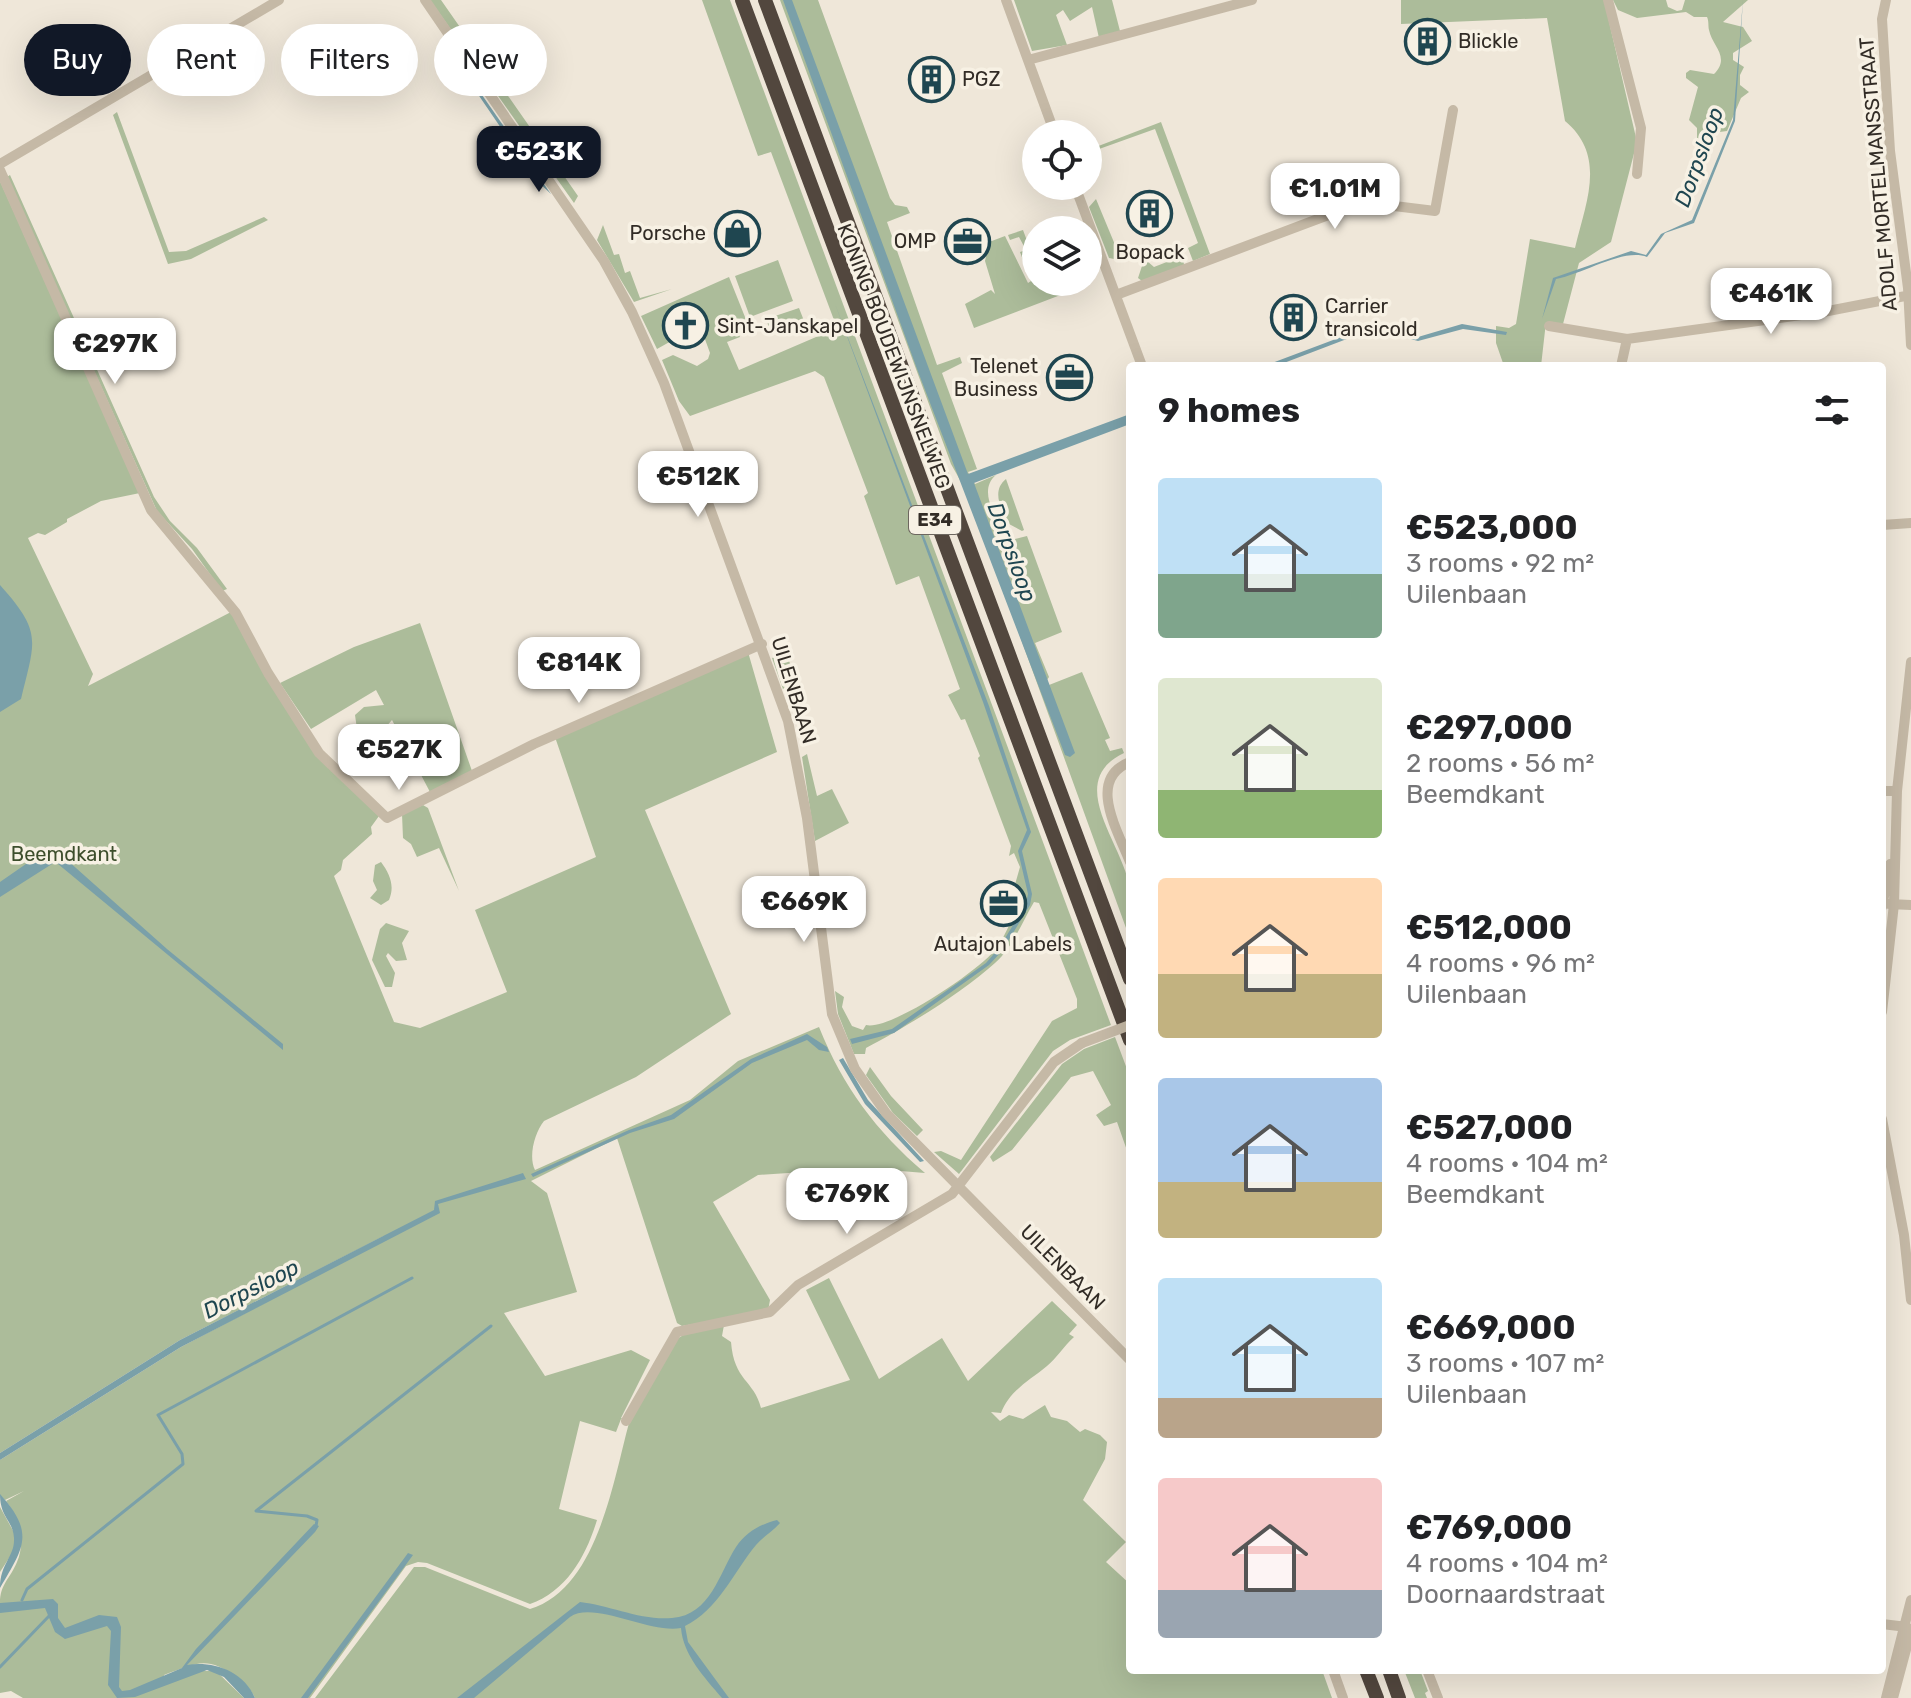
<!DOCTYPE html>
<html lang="en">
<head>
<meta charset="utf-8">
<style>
	:root { --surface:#fff; --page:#f2f2f2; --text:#202124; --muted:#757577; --accent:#111827 }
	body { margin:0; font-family:Rubik,sans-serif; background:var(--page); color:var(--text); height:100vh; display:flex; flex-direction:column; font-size:30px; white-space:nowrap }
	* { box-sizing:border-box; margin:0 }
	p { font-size:26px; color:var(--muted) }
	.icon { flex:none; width:44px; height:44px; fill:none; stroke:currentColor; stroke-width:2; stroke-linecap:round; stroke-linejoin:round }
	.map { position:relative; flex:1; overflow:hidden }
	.details { position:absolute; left:1126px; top:362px; width:760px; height:1312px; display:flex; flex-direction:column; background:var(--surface); border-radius:8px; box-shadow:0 8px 32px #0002 }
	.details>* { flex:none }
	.top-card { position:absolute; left:24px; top:24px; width:760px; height:72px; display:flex; gap:16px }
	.buttons { position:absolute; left:1022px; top:120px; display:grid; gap:16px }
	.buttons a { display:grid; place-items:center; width:80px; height:80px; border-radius:50%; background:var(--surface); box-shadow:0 8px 32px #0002; font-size:40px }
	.price { position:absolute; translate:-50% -68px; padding:0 18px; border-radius:16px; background:#fff; color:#222; font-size:26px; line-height:52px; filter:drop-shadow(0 2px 4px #0008) }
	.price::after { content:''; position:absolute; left:50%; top:48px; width:24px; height:18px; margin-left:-12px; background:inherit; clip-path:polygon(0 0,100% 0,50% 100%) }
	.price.current { background:var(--accent); color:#fff }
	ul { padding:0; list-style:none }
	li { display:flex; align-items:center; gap:24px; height:200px; padding:0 32px }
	li span { display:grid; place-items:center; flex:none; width:224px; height:160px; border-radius:8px; color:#555 }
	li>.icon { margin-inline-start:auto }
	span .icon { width:96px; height:96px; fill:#fffc; stroke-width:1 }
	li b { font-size:34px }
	h2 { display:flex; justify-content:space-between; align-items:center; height:96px; padding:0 32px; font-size:34px }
	.chip { padding:0 28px; border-radius:36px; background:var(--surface); box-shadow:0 8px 32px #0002; font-size:28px; line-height:72px }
	.chip.current { background:var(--accent); color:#fff }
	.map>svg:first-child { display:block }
</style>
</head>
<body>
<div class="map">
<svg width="1911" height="1698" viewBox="0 0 1911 1698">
	<rect width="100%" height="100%" fill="#efe7d9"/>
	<path fill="#acbc9a" d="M 430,0 L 441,0 L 578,196 L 574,203 Z
		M 702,0 L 730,0 L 1111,1025 L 1070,1040 L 1053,1051 L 959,1174 L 934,1152 L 941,1151 L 961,1160 L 1052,1021 L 1077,1008 L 1077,999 L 1039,903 L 1034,902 C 1022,922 1013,947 995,963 C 962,993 906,1027 866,1048 L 865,1054 L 854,1054 L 838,1014 L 835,991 L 844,997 L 842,1007 L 852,1026 L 863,1030 L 866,1025 C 889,1031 976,973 995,950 C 1005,937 1011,920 1019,906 L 1014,888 L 1020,867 L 1014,853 L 1009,856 L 1011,846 L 978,758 L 980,756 L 965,719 L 961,720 L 948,695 L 960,689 L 919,576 L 896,585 L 864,496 L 868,493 L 824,377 L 815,371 L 690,416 L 679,401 L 662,360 L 673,355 L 697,366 L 708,359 L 710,353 L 698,320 L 693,322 L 684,311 L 679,313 L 677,320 L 682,335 L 657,349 L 641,316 L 729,277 L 747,322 L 736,327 L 740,337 L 727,342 L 739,370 L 837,328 L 771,152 L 758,156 Z
		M 780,0 L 818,0 L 890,198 L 895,205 L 907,207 L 910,213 L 887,222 L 937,365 L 960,357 L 962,363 L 942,373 L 977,469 L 968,472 L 975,484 L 996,475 C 978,490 995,514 1002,532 L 1015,539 L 1027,536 L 1062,632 L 1035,643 L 1049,677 L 1047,680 L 1049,685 L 1082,672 L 1110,738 L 1105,740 L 1110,751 L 1122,748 L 1124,753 C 1063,782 1124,844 1130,889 C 1132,905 1130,923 1130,939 L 969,496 L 951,464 Z
		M 1014,0 L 1112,0 L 1120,31 L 1099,38 L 1092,7 L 1070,21 L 1063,10 L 1056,15 L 1067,45 L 1032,51 Z
		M 1401,0 L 1604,0 L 1637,142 L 1611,242 L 1579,263 L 1563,324 L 1546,322 L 1541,366 L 1504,366 L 1496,343 L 1496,326 L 1509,328 L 1516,324 L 1530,239 L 1575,248 C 1586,202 1607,156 1565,121 L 1547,18 L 1401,24 Z
		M 1613,0 L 1666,0 L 1668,7 L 1677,11 L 1682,10 L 1685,0 L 1748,0 L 1723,22 L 1743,27 L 1752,41 L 1733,53 L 1733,60 L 1744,67 L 1740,75 L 1740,85 L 1749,92 L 1741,98 L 1727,131 L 1712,133 L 1708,141 L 1701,142 L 1697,139 L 1697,128 L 1689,120 L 1698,87 L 1686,78 L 1686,73 L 1690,70 L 1714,74 C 1731,57 1712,46 1709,30 C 1708,26 1709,21 1707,17 L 1694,17 L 1686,12 L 1637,18 L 1618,10 Z
		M 117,112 L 169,252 L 186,251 L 264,217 L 268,220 L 191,259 L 168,264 L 113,115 Z
		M 1161,122 L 1210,254 L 1193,261 L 1188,248 L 1198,243 L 1155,129 L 1088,153 L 1088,150 Z
		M 10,175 L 154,497 L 170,521 L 197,548 L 227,589 L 222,591 L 192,549 L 157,511 L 7,177 Z
		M 0,181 L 140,493 L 101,501 L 67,519 L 67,522 L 45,535 L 38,533 L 28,538 L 93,674 L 88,686 L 231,612 L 317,756 L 379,816 L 371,827 L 372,834 L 343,860 L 341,870 L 334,876 L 394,1022 L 420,1028 L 507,992 L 475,910 L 596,857 L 555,737 L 748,652 L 777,752 L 645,810 L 731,1014 L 636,1077 L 544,1121 C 535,1132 528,1156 535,1170 L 690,1100 L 738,1061 L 819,1027 C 843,1087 876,1131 925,1173 L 864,1168 L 758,1175 L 713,1202 L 770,1300 L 768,1311 L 682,1326 L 677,1323 L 617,1138 L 531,1181 L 547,1193 L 577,1292 L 504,1313 L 545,1376 L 631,1350 L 650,1360 L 621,1418 L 626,1421 L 621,1419 L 616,1432 L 580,1421 L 559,1509 L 597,1520 C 586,1556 567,1591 530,1604 L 427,1563 L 418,1562 L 406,1566 L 310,1698 L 255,1698 C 251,1689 245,1684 237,1678 C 207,1655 197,1663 164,1675 L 163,1685 L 201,1671 L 216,1671 L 244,1698 L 23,1698 L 11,1691 L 0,1693 L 0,1611 L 10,1603 L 0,1603 C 0,1584 10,1579 17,1562 C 26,1542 19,1517 6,1501 L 24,1491 L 5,1500 L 0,1495 L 0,1460 L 181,1347 L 386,1239 L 384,1236 L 180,1340 L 0,1453 Z
		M 1096,199 L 1118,252 L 1114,259 L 1109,258 L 1089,207 Z
		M 603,225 L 614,255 L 619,254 L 625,273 L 630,271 L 640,298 L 672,289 L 634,302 L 597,240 Z
		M 1023,230 L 1036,265 L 1036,282 L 1068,282 L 1071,291 L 974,328 L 965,304 L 991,290 L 995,294 L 985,261 L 987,252 L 976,247 L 1005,236 L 1028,283 L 1031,281 L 1020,252 L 1026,250 L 1019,237 L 1010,240 L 1008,235 Z
		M 1178,254 L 1183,257 L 1184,265 L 1142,281 L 1138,278 L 1143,263 L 1147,261 L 1154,267 L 1177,258 Z
		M 778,260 L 793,301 L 750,317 L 735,276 Z
		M 799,308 L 808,331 L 795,336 L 791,322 L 770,330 L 766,319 Z
		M 1006,479 L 1024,530 L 1022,531 L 1009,524 C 1001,509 991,491 1006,479 Z
		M 420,623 L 472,771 L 430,792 L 392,720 C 384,729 380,735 366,737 L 357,729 L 355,715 L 364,707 L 384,705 L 376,690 L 311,729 L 280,683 L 354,647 Z
		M 786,653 L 798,684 L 783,689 L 772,658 Z
		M 807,754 L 817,796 L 832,789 L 849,823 L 815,841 L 802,757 Z
		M 423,805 L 428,808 L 459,891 L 439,848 L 417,857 L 411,844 L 403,838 L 402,814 Z
		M 381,862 C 390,874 395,886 389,900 L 381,905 L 370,898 L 377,890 L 373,881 L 375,865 Z
		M 386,923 L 409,931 L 402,943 L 407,960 L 396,961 L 388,953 L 386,956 L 395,973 L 392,987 L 385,987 L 372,960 L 380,929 Z
		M 1115,1037 L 1130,1077 L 1130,1159 L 1117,1122 L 1104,1126 L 1096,1115 L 1111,1105 L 1093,1071 L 1071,1077 L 1012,1150 L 993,1162 L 990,1157 L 1062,1064 L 1084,1049 Z
		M 870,1067 L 891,1096 L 923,1130 L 917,1136 L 893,1113 L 866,1075 Z
		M 829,1278 L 879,1379 L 942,1338 L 968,1381 L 1052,1301 L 1077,1325 L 1069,1334 L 1074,1337 C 1064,1346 1056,1359 1047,1366 C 1029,1381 1010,1390 1001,1413 L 991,1412 L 1000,1421 L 1009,1415 L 1023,1419 L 1045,1405 L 1051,1417 L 1067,1421 L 1080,1432 L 1085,1429 L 1100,1435 L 1107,1442 L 1105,1459 L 1083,1500 L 1126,1542 L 1106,1562 L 1130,1584 L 1130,1670 L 1322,1670 L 1332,1698 L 315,1698 L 414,1567 L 425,1567 L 530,1609 C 597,1589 613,1482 629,1423 C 637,1396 659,1367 672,1342 L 685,1334 L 724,1325 L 722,1336 L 731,1342 C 734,1381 754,1380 761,1408 L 850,1380 L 806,1290 Z
		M 0,1507 L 16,1536 L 13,1552 L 0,1572 Z
		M 1404,1670 L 1420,1670 L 1428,1691 L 1425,1693 L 1427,1698 L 1415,1698 Z"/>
	<path fill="#7aa0a9" d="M 783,0 L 792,0 L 968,474 L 1130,414 L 1130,424 L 974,483 L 1075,753 L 1070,757 L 1065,755 L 917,369 Z
		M 1743,0 L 1735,121 L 1694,223 L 1665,233 L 1647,257 C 1623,248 1584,274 1556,279 L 1542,319 L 1553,278 L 1631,251 L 1646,255 L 1661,234 L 1692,220 L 1733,120 Z
		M 473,82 L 546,187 L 551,194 L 537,181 L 471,84 Z
		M 835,304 L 989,706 L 1031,832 L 1022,851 L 1032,894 L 1030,905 L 1002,951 L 989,965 L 894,1033 L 852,1044 L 850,1039 L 892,1029 L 986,963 L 999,948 L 1026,904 L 1028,894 L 1018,851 L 1027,830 L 983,702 Z
		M 1462,324 L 1507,332 L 1506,335 L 1463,329 L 1418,341 L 1373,329 L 1276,366 L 1264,366 L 1373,325 L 1418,337 Z
		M 0,585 C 43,633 35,640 21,699 L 0,712 Z
		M 49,848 L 58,852 L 167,949 L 283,1044 L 283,1050 L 58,864 L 52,864 L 0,897 L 0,882 Z
		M 807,1034 L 827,1047 L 829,1052 L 819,1050 L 807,1040 L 752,1063 L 674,1119 L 630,1133 L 533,1177 L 531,1174 L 629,1130 L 671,1115 L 751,1059 Z
		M 843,1058 L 868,1100 L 924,1161 L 920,1162 L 865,1104 L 839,1060 Z
		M 523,1173 L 526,1179 L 438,1204 L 440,1213 L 181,1347 L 0,1460 L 0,1453 L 180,1340 L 434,1210 L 435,1201 Z
		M 0,1494 C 36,1534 23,1548 0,1588 C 0,1563 15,1557 14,1538 C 13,1520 0,1518 0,1494 Z
		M 777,1520 L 780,1523 C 773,1531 763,1537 756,1545 C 733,1573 718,1610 685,1626 L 688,1642 L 729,1698 L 722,1698 C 705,1678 683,1655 681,1628 C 650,1634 593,1600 570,1617 L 474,1698 L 457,1698 L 580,1602 C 609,1605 642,1621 672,1618 C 711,1615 719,1573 736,1547 C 746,1532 761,1524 777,1520 Z
		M 314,1524 L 319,1526 L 315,1532 L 187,1665 C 212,1661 243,1670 255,1698 L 244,1698 L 224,1677 L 207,1670 L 135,1697 L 117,1698 L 108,1685 L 111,1631 L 107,1626 L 65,1639 L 55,1632 L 45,1608 L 0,1613 L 0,1603 L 53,1599 L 58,1604 L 58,1618 L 65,1628 L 99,1615 L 117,1617 L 121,1627 L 119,1687 L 122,1691 L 130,1690 L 182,1668 L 196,1649 Z
		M 408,1553 L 413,1555 L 308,1698 L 301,1698 Z"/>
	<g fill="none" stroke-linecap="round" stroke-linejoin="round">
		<path stroke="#7aa0a9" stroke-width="3" d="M 316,1526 L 317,1520 L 307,1516 L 256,1511 L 491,1326
			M 22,1600 L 27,1589 L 183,1464 L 182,1454 L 158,1415 L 412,1278
			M 0,1667 L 50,1615"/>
		<path stroke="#c5b9a6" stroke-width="10" d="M 425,0 L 604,261 L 632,312 L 664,383 L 788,721 L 807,818 L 832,1014 L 855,1069 L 886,1113 L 1130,1360
			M 1006,0 L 1055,134
			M 1608,0 L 1641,128 L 1637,174
			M 1886,0 L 1882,19 L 1890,151 L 1908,288 L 1911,345
			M 1028,60 L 1252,0
			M 0,164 L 279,0
			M 0,170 L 151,510 L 236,613 L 268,673 L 319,753 L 387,818 L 534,744 L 762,644
			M 1075,186 L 1142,366
			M 1116,295 L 1347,208 L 1370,203 L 1435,211 L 1453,110
			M 1549,326 L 1627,339 L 1823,312 L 1911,295
			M 1621,366 L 1627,339
			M 1882,525 L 1911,523
			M 1130,762 C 1086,779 1118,831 1130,862
			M 1882,791 L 1897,791
			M 1889,904 L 1911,905
			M 1882,907 L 1890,864
			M 1882,1012 L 1894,904 L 1897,791 L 1911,662
			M 1882,1119 L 1904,1235 L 1911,1300
			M 626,1421 L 677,1332 L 770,1312 L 798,1285 L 952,1194 L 1054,1062 L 1082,1043
			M 1882,1624 L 1907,1627
			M 1333,1670 L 1343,1698
			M 1427,1670 L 1438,1698
			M 1886,1698 L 1911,1600
			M 1893,1698 L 1911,1631"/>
		<path stroke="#52473e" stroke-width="14" d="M 742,0 L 1130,1040
			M 765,0 L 1130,979
			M 1366,1670 L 1377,1698
			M 1389,1670 L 1399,1698"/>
		<path stroke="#c5b9a6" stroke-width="10" d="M 1082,1043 L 1130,1025"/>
	</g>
	<defs>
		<symbol id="building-ring" viewBox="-11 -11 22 22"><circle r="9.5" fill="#f7f1e4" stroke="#1f4650" stroke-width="1.5"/><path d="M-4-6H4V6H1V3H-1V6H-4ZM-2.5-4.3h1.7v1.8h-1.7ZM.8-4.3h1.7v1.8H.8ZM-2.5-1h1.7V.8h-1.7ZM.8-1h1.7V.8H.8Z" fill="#1f4650"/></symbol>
		<symbol id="shop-ring" viewBox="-11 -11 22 22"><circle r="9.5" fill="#f7f1e4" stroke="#1f4650" stroke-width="1.5"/><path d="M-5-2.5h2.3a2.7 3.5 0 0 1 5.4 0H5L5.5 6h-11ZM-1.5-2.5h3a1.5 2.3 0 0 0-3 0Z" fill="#1f4650"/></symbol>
		<symbol id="office-ring" viewBox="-11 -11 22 22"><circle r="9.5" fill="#f7f1e4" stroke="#1f4650" stroke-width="1.5"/><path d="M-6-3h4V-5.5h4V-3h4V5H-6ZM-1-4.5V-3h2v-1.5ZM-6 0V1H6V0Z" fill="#1f4650"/></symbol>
		<symbol id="church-ring" viewBox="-11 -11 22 22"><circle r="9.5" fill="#f7f1e4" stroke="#1f4650" stroke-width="1.5"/><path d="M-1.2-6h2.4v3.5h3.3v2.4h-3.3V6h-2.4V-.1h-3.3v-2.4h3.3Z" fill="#1f4650"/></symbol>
	</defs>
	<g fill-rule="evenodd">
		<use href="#building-ring" x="1402" y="16" width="51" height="51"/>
		<use href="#building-ring" x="906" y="54" width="51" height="51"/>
		<use href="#building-ring" x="1124" y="188" width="51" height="51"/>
		<use href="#shop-ring" x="712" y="208" width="51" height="51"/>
		<use href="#office-ring" x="942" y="216" width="51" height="51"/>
		<use href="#building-ring" x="1268" y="292" width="51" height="51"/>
		<use href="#church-ring" x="660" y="300" width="51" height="51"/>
		<use href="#office-ring" x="1044" y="352" width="51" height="51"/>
		<use href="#office-ring" x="978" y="878" width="51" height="51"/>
	</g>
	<g text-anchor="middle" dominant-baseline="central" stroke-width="7" stroke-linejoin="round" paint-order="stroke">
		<rect fill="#f7f1e4" stroke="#6d675f" stroke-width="2" x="909" y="506" width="52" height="28" rx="6"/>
		<g font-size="18" font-weight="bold" fill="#322c26">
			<text x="935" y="520">E34</text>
		</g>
		<g font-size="20" fill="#322c26" stroke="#f7f1e4" text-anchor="start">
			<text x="1458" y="41">Blickle</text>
			<text x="962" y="79">PGZ</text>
			<text x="706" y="233" text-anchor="end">Porsche</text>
			<text x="936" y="241" text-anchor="end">OMP</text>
			<text x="1150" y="252" text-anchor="middle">Bopack</text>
			<text x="1325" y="306">Carrier<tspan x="1325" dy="23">transicold</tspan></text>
			<text x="717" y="326">Sint-Janskapel</text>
			<text x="1038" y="366" text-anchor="end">Telenet<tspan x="1038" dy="23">Business</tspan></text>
			<text x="1003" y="944" text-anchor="middle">Autajon Labels</text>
		</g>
		<g font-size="20" fill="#322c26" stroke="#f7f1e4">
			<text transform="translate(1878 174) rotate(-95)">ADOLF MORTELMANSSTRAAT</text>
			<text transform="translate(894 356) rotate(69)">KONING BOUDEWIJNSNELWEG</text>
			<text transform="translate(794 690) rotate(73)">UILENBAAN</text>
			<text transform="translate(1063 1267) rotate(45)">UILENBAAN</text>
		</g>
		<g font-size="20" fill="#3d4e2c" stroke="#f7f1e4">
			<text x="64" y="854">Beemdkant</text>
		</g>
		<g font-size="22" font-style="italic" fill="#1f4650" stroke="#f7f1e4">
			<text transform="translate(1699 157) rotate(-70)">Dorpsloop</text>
			<text transform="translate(1012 552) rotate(70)">Dorpsloop</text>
			<text transform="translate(251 1289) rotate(-27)">Dorpsloop</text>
		</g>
	</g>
</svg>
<div class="buttons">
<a><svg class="icon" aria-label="locate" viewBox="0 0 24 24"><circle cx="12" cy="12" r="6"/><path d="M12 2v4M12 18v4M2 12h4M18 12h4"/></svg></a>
<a><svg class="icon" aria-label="layers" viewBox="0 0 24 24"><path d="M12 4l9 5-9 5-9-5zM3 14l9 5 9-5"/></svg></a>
</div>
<b class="price current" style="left:539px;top:194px">€523K</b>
<b class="price" style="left:1335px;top:231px">€1.01M</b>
<b class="price" style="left:1771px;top:336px">€461K</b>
<b class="price" style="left:115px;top:386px">€297K</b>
<b class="price" style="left:698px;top:519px">€512K</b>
<b class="price" style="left:579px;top:705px">€814K</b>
<b class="price" style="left:399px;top:792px">€527K</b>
<b class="price" style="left:804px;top:944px">€669K</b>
<b class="price" style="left:847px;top:1236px">€769K</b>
<div class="top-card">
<a class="chip current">Buy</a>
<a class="chip">Rent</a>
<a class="chip">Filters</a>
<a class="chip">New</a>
</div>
<section class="details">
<h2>9 homes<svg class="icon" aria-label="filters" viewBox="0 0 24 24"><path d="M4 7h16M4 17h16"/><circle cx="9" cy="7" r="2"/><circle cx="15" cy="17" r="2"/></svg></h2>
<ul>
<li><span style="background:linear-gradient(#bfe0f5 60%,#7fa58c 0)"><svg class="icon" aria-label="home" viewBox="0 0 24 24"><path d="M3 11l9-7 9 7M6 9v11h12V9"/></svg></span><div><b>€523,000</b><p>3 rooms · 92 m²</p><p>Uilenbaan</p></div></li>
<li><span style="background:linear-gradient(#dfe7d0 70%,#8fb573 0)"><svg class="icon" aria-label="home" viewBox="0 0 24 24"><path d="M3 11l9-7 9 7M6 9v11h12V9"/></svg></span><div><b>€297,000</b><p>2 rooms · 56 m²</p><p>Beemdkant</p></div></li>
<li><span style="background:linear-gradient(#ffd9b3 60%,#c2b280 0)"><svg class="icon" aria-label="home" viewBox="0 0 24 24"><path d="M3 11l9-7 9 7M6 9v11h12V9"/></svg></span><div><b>€512,000</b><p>4 rooms · 96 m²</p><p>Uilenbaan</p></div></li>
<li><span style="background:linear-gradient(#a9c7e8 65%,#c2b280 0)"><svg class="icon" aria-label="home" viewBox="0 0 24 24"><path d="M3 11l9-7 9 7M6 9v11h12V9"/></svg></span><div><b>€527,000</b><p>4 rooms · 104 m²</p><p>Beemdkant</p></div></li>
<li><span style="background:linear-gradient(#bfe0f5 75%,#b9a48a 0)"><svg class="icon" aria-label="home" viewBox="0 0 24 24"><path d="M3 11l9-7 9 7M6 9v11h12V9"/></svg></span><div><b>€669,000</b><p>3 rooms · 107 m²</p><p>Uilenbaan</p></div></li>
<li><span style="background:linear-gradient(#f6c9c9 70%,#9aa5b1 0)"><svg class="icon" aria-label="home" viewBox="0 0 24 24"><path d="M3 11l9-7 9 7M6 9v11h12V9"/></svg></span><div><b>€769,000</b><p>4 rooms · 104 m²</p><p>Doornaardstraat</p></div></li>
</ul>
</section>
</div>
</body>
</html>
